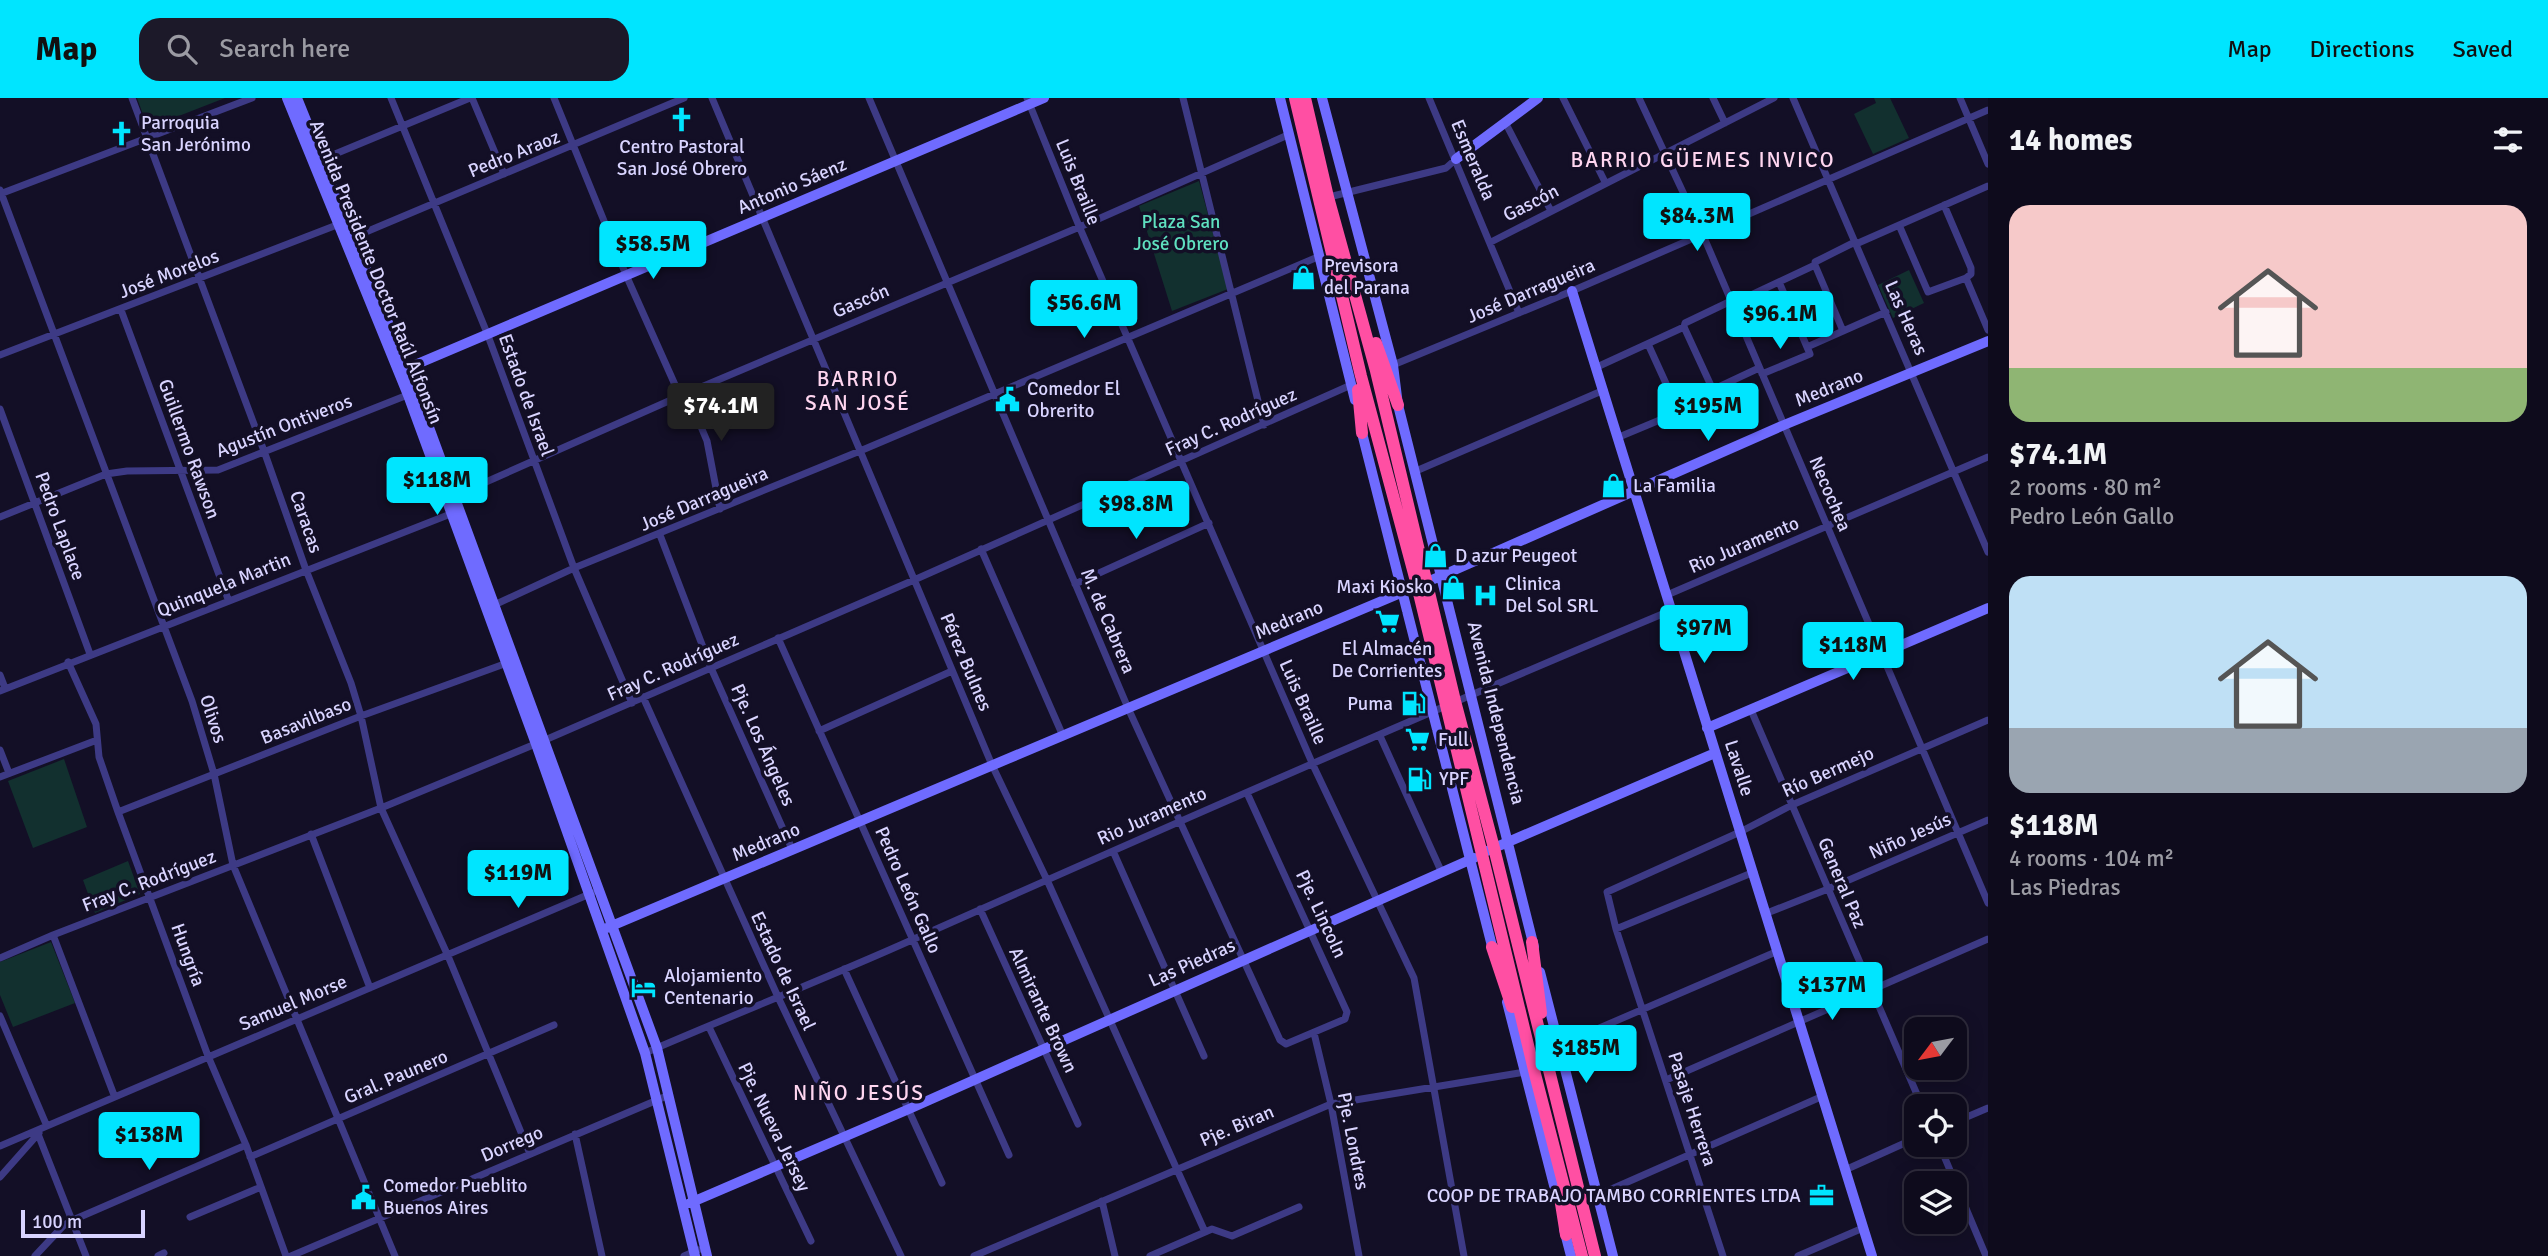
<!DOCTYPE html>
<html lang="en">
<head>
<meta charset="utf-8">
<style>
	:root { --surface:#0e0b1c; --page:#1c1929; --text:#f1f3f6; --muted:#9b9ba3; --line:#2e2b3b; --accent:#00e5ff }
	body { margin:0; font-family:Signika,sans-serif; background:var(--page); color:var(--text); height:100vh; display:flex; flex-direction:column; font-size:26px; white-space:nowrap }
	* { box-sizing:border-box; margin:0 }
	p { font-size:23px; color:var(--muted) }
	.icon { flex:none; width:38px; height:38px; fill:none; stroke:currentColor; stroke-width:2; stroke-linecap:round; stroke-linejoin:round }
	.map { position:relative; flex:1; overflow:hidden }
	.details { display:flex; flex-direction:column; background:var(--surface); width:560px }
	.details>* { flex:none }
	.needle { width:46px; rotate:238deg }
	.fabs { position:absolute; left:1904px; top:919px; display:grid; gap:14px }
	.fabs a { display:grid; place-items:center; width:63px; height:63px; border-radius:14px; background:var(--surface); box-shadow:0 4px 18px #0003,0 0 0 2px var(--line); font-size:35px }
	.scale { position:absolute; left:21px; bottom:18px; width:124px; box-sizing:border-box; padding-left:7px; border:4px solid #d9d4ff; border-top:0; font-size:19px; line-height:24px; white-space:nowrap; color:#d9d4ff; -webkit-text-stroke:5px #130f26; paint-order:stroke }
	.price { position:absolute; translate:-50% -60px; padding:0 16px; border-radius:7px; background:var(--accent); color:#111; font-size:23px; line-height:46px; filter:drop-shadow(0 2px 4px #0008) }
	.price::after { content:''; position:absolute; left:50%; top:42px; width:21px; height:16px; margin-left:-10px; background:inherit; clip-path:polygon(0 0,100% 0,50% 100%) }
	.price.selected { background:#222; color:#fff }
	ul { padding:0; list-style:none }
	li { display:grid; align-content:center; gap:14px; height:371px; padding:0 21px }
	li span { display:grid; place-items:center; height:217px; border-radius:21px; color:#555 }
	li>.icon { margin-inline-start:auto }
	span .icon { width:126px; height:126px; fill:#fffc; stroke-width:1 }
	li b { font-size:30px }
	h2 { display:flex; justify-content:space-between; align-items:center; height:84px; padding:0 21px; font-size:30px }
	header { display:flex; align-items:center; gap:42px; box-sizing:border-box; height:98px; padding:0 35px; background:var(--accent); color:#111 }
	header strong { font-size:33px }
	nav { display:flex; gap:38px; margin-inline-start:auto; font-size:24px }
	.search { width:490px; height:63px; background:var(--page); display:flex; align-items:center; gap:18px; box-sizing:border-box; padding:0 24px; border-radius:21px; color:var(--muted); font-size:26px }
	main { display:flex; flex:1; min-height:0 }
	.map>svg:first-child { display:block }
</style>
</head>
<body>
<header>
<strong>Map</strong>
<div class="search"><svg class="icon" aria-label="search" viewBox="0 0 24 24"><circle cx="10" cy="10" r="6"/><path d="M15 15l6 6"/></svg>Search here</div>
<nav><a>Map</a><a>Directions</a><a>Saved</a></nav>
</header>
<main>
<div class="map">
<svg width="1988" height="1158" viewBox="0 0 1988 1158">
	<rect width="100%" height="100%" fill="#130f26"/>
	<path fill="#12302f" d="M 137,0 L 225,0 L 148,30 Z
		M 1874,0 L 1890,0 L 1909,40 L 1873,56 L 1854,16 L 1876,5 Z
		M 1199,83 L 1228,191 L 1172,213 L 1139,108 Z
		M 1909,172 L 1924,205 L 1893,220 L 1878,187 Z
		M 64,661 L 87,729 L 33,750 L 8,683 Z
		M 128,763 L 140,796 L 95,815 L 83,782 Z
		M 51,844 L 75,905 L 13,929 L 0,897 L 0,864 Z"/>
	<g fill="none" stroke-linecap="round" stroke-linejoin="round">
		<path stroke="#3d3a85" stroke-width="7" d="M 132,0 L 264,353 L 306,472 L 351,585 L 361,618 L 381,710 L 448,858 L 530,1056
			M 391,0 L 487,235 L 574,470 L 632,605
			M 472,0 L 504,76
			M 554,0 L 626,177 L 680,298 L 696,317 L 707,343 L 720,411
			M 712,0 L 992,667 L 1047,782 L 1205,1134
			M 869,0 L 1128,610 L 1280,942 L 1286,946 L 1345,921 L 1347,914 L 1247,695
			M 1027,0 L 1079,128 L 1313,667 L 1414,880 L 1464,1158
			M 1183,0 L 1264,327
			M 1429,0 L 1519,215
			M 1563,0 L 1605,84
			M 1639,0 L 1703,137 L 1988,805
			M 1713,0 L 1725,25
			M 1793,0 L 1988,454
			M 1960,0 L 1988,66
			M 1505,24 L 1551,113
			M 323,61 L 470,0
			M 0,92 L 192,603 L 214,676 L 233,767 L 395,1158
			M 0,96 L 252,0
			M 1325,100 L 1446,70 L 1456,61
			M 1899,127 L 1928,194 L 1966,180 L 1971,176 L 1971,170 L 1944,107
			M 354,139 L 684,0
			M 1491,144 L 1774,0
			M 1856,146 L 1988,88
			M 1815,167 L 1843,233
			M 1966,180 L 1988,232
			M 1732,206 L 1815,167 L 1815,164 L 1855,144
			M 121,212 L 228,501
			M 1684,229 L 1713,292
			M 1807,249 L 1886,214
			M 0,257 L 342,125
			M 1393,267 L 1572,193 L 1988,12
			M 1597,269 L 1684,229 L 1685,225 L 1731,203
			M 1762,276 L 1810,256 L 1779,184
			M 1676,309 L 1759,270
			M 0,311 L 90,556
			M 1619,339 L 1679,314 L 1648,246
			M 1416,373 L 1604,292
			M 452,399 L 680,298 L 1096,122 L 1290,36
			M 0,419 L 106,376 L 127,373 L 218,372 L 410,296
			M 660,437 L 711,570 L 792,751
			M 981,451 L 1063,638
			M 1075,486 L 1209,425
			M 1667,497 L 1988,359
			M 492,508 L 574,470 L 860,353 L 1320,158
			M 778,540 L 1009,1057
			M 68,564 L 96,626 L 99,659 L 118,714 L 208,958 L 246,1047 L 286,1158
			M 0,577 L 5,590
			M 0,593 L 453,415
			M 643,599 L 778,899 L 901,1158
			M 1751,612 L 1922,1008
			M 819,633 L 952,573
			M 1380,638 L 1442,775
			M 0,652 L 9,675
			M 0,679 L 97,642
			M 118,714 L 361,618 L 507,565
			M 311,736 L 370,890
			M 1113,753 L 1204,958
			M 980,811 L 1078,1026
			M 1767,815 L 1828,791 L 1988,722
			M 1616,831 L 1754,774
			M 53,837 L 114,997
			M 0,860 L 53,837 L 381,710 L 545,642 L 914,482 L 1351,287
			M 844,871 L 942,1085
			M 0,918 L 46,1026
			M 709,929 L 811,1143
			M 1314,935 L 1331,1006 L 1359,1158
			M 1560,947 L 1778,853
			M 645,955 C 735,916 825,881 914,841 C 1166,729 1418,618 1672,512
			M 1666,982 L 1988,841
			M 1955,1024 L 1988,1010
			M 38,1036 L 86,1158
			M 575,1036 L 602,1158
			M 1939,1046 L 1986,1158
			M 0,1048 L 592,795
			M 250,1059 L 554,927
			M 1845,1072 L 1916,1040
			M 0,1079 L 39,1035
			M 1598,1097 L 1823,998
			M 1102,1103 L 1115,1158
			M 190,1119 L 261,1089
			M 35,1158 L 64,1127 L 73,1122 L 246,1047
			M 158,1158 L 164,1155
			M 291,1158 L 669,997
			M 684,1158 L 698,1152
			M 974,1158 L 1331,1006 L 1525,974
			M 1150,1158 L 1212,1131 L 1232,1138 L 1299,1109
			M 1723,1158 L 1616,831 L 1607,794 L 1740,734 L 1792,707 L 1988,622
			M 1798,1158 L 1863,1130"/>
		<path stroke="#6f6bff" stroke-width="10" d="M 287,0 L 408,297 L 536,646 L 645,955 L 695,1158
			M 297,0 L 416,294 L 657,950 L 707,1158
			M 1280,0 L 1355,302
			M 1322,0 L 1393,267 L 1398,307 L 1534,849
			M 1456,61 L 1538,0
			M 1572,193 L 1872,1158
			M 403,272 L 1044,0
			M 1361,331 L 1494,856
			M 1707,630 L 1988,510
			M 1487,753 L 1715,655
			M 602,832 L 1441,478 L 1784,327 L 1988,243
			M 1540,874 L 1613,1158
			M 1507,904 L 1557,1099
			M 690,1105 L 909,1011 L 1474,760
			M 1564,1131 L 1571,1158"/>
		<path stroke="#ff4fa3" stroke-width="12" d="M 1295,0 L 1361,278 L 1417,487 L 1535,976 L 1582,1158
			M 1305,0 L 1328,99 L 1376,273 L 1455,603 L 1494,750 L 1595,1158
			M 1376,245 L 1398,307
			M 1358,292 L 1362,335
			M 1532,844 L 1541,915
			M 1492,849 L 1512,909
			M 1559,1093 L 1566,1137"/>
	</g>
	<defs>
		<symbol id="church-bare" viewBox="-9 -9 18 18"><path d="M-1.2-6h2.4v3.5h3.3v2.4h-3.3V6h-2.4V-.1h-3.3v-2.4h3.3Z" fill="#00e5ff" stroke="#130f26" stroke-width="2.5" paint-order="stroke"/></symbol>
		<symbol id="shop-bare" viewBox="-9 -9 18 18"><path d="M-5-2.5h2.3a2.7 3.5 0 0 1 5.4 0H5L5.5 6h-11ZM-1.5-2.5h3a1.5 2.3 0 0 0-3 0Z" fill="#00e5ff" stroke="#130f26" stroke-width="2.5" paint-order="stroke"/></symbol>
		<symbol id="civic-bare" viewBox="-9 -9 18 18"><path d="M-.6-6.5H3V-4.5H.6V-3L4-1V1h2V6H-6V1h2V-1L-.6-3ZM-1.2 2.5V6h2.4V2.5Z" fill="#00e5ff" stroke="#130f26" stroke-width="2.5" paint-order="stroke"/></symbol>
		<symbol id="hospital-bare" viewBox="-9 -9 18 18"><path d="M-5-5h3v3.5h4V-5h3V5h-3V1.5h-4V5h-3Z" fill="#00e5ff" stroke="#130f26" stroke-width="2.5" paint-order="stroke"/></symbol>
		<symbol id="supermarket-bare" viewBox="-9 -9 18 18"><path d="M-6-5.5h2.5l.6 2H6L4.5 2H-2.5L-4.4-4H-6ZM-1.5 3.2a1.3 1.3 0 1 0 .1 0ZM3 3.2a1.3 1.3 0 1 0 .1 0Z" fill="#00e5ff" stroke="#130f26" stroke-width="2.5" paint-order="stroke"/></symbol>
		<symbol id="fuel-bare" viewBox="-9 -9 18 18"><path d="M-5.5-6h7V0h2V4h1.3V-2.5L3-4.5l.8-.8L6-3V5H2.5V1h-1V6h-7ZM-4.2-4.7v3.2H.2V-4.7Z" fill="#00e5ff" stroke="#130f26" stroke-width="2.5" paint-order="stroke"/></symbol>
		<symbol id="hotel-bare" viewBox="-9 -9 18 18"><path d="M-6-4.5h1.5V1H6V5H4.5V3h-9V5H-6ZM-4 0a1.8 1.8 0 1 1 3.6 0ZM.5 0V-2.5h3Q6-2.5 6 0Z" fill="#00e5ff" stroke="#130f26" stroke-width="2.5" paint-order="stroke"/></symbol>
		<symbol id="office-bare" viewBox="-9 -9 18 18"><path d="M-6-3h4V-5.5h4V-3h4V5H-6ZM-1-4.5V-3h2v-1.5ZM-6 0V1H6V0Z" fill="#00e5ff" stroke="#130f26" stroke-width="2.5" paint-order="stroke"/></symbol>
	</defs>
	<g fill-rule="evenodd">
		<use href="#church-bare" x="664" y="4" width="35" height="35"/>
		<use href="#church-bare" x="104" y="18" width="35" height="35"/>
		<use href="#shop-bare" x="1286" y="162" width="35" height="35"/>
		<use href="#civic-bare" x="990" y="284" width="35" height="35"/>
		<use href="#shop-bare" x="1596" y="370" width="35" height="35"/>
		<use href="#shop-bare" x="1418" y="440" width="35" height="35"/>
		<use href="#shop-bare" x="1436" y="472" width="35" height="35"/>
		<use href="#hospital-bare" x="1468" y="480" width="35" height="35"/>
		<use href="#supermarket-bare" x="1370" y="506" width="35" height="35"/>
		<use href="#fuel-bare" x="1396" y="588" width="35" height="35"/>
		<use href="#supermarket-bare" x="1400" y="624" width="35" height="35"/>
		<use href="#fuel-bare" x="1402" y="664" width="35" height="35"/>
		<use href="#hotel-bare" x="626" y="872" width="35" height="35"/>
		<use href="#office-bare" x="1804" y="1080" width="35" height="35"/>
		<use href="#civic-bare" x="346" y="1082" width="35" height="35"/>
	</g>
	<g text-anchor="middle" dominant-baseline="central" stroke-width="7" stroke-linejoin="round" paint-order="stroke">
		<g font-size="19" fill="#d9d4ff" stroke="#130f26" text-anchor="start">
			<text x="141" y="25">Parroquia<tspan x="141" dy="22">San Jerónimo</tspan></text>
			<text x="682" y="49" text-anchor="middle">Centro Pastoral<tspan x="682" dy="22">San José Obrero</tspan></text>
			<text x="1324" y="168">Previsora<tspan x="1324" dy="22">del Parana</tspan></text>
			<text x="1027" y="291">Comedor El<tspan x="1027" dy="22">Obrerito</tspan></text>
			<text x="1633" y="388">La Familia</text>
			<text x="1455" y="458">D azur Peugeot</text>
			<text x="1505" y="486">Clinica<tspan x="1505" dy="22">Del Sol SRL</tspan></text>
			<text x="1433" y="489" text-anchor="end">Maxi Kiosko</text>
			<text x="1387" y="551" text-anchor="middle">El Almacén<tspan x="1387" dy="22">De Corrientes</tspan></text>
			<text x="1393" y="606" text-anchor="end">Puma</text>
			<text x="1438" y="642">Full</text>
			<text x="1439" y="681">YPF</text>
			<text x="664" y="878">Alojamiento<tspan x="664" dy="22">Centenario</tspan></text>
			<text x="383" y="1088">Comedor Pueblito<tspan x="383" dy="22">Buenos Aires</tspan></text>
			<text x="1801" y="1098" text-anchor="end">COOP DE TRABAJO TAMBO CORRIENTES LTDA</text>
		</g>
		<g font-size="19" fill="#d9d4ff" stroke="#130f26">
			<text transform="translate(514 56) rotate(-22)">Pedro Araoz</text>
			<text transform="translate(1473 62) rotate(67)">Esmeralda</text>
			<text transform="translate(1078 84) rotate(68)">Luis Braille</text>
			<text transform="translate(792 88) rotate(-23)">Antonio Sáenz</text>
			<text transform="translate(1531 105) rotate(-27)">Gascón</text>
			<text transform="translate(376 174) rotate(68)">Avenida Presidente Doctor Raúl Alfonsín</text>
			<text transform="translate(169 176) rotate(-21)">José Morelos</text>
			<text transform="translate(1531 193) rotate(-23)">José Darragueira</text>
			<text transform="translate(861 203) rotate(-23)">Gascón</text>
			<text transform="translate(1906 220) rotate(66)">Las Heras</text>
			<text transform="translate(1829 290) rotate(-22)">Medrano</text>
			<text transform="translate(526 297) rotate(70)">Estado de Israel</text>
			<text transform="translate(1231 324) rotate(-24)">Fray C. Rodríguez</text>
			<text transform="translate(284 328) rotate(-21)">Agustín Ontiveros</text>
			<text transform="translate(189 351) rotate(70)">Guillermo Rawson</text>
			<text transform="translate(1830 396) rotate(67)">Necochea</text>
			<text transform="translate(704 401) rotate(-23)">José Darragueira</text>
			<text transform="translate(306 424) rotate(71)">Caracas</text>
			<text transform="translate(60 428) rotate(70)">Pedro Laplace</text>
			<text transform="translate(1744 447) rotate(-23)">Rio Juramento</text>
			<text transform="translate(224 487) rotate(-22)">Quinquela Martin</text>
			<text transform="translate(1289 522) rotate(-23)">Medrano</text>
			<text transform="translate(1108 523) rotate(67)">M. de Cabrera</text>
			<text transform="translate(966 564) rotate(67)">Pérez Bulnes</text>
			<text transform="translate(673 569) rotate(-24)">Fray C. Rodríguez</text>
			<text transform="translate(1303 604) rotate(66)">Luis Braille</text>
			<text transform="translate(1496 615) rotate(76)">Avenida Independencia</text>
			<text transform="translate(213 621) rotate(72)">Olivos</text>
			<text transform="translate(306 623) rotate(-22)">Basavilbaso</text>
			<text transform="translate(763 647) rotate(66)">Pje. Los Ángeles</text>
			<text transform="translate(1739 670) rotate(72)">Lavalle</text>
			<text transform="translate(1828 674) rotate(-24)">Río Bermejo</text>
			<text transform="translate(1152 718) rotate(-24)">Rio Juramento</text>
			<text transform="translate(1910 738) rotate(-24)">Niño Jesús</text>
			<text transform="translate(766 744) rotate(-23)">Medrano</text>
			<text transform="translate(149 783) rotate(-21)">Fray C. Rodríguez</text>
			<text transform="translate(1842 785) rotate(67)">General Paz</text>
			<text transform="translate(908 792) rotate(66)">Pedro León Gallo</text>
			<text transform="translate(1321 816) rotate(65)">Pje. Lincoln</text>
			<text transform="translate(188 857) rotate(70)">Hungría</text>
			<text transform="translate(1192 865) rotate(-24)">Las Piedras</text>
			<text transform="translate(783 873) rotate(65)">Estado de Israel</text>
			<text transform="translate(293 905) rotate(-23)">Samuel Morse</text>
			<text transform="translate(1043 912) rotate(65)">Almirante Brown</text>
			<text transform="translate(396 979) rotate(-23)">Gral. Paunero</text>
			<text transform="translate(1692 1011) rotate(72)">Pasaje Herrera</text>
			<text transform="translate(1237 1028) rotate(-23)">Pje. Biran</text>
			<text transform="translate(774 1029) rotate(64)">Pje. Nueva Jersey</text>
			<text transform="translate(1353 1043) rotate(79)">Pje. Londres</text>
			<text transform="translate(512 1046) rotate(-23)">Dorrego</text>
		</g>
		<g font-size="19" fill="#5fe0c0" stroke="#130f26">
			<text x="1181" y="124">Plaza San<tspan x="1181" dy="22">José Obrero</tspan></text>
		</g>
		<g font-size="21" letter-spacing="2" fill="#ffd6f0" stroke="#130f26">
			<text x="1703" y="62">BARRIO GÜEMES INVICO</text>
			<text x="858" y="281">BARRIO<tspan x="858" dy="24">SAN JOSÉ</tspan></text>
			<text x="859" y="995">NIÑO JESÚS</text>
		</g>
	</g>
</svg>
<div class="fabs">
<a><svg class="needle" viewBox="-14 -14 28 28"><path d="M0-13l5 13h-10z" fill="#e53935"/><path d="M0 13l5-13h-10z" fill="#9b9ba3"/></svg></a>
<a><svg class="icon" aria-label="locate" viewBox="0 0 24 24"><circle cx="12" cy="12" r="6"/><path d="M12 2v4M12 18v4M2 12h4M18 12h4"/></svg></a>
<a><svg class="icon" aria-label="layers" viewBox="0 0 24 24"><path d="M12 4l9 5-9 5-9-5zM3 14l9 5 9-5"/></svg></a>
</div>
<div class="scale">100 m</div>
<b class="price" style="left:1697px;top:155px">$84.3M</b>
<b class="price" style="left:653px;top:183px">$58.5M</b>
<b class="price" style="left:1084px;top:242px">$56.6M</b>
<b class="price" style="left:1780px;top:253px">$96.1M</b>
<b class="price selected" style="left:721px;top:345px">$74.1M</b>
<b class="price" style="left:1708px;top:345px">$195M</b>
<b class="price" style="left:437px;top:419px">$118M</b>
<b class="price" style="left:1136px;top:443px">$98.8M</b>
<b class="price" style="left:1704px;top:567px">$97M</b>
<b class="price" style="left:1853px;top:584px">$118M</b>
<b class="price" style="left:518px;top:812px">$119M</b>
<b class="price" style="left:1832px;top:924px">$137M</b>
<b class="price" style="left:1586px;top:987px">$185M</b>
<b class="price" style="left:149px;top:1074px">$138M</b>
</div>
<section class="details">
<h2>14 homes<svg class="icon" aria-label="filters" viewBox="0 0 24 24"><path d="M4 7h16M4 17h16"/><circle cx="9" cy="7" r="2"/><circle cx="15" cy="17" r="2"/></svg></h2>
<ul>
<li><span style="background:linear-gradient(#f6c9c9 75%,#8fb573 0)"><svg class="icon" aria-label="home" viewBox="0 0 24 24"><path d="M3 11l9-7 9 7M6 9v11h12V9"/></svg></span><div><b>$74.1M</b><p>2 rooms · 80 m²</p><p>Pedro León Gallo</p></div></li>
<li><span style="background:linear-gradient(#bfe0f5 70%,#9aa5b1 0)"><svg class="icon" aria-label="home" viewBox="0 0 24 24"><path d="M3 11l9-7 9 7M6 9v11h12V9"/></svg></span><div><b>$118M</b><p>4 rooms · 104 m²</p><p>Las Piedras</p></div></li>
</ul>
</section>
</main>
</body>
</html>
